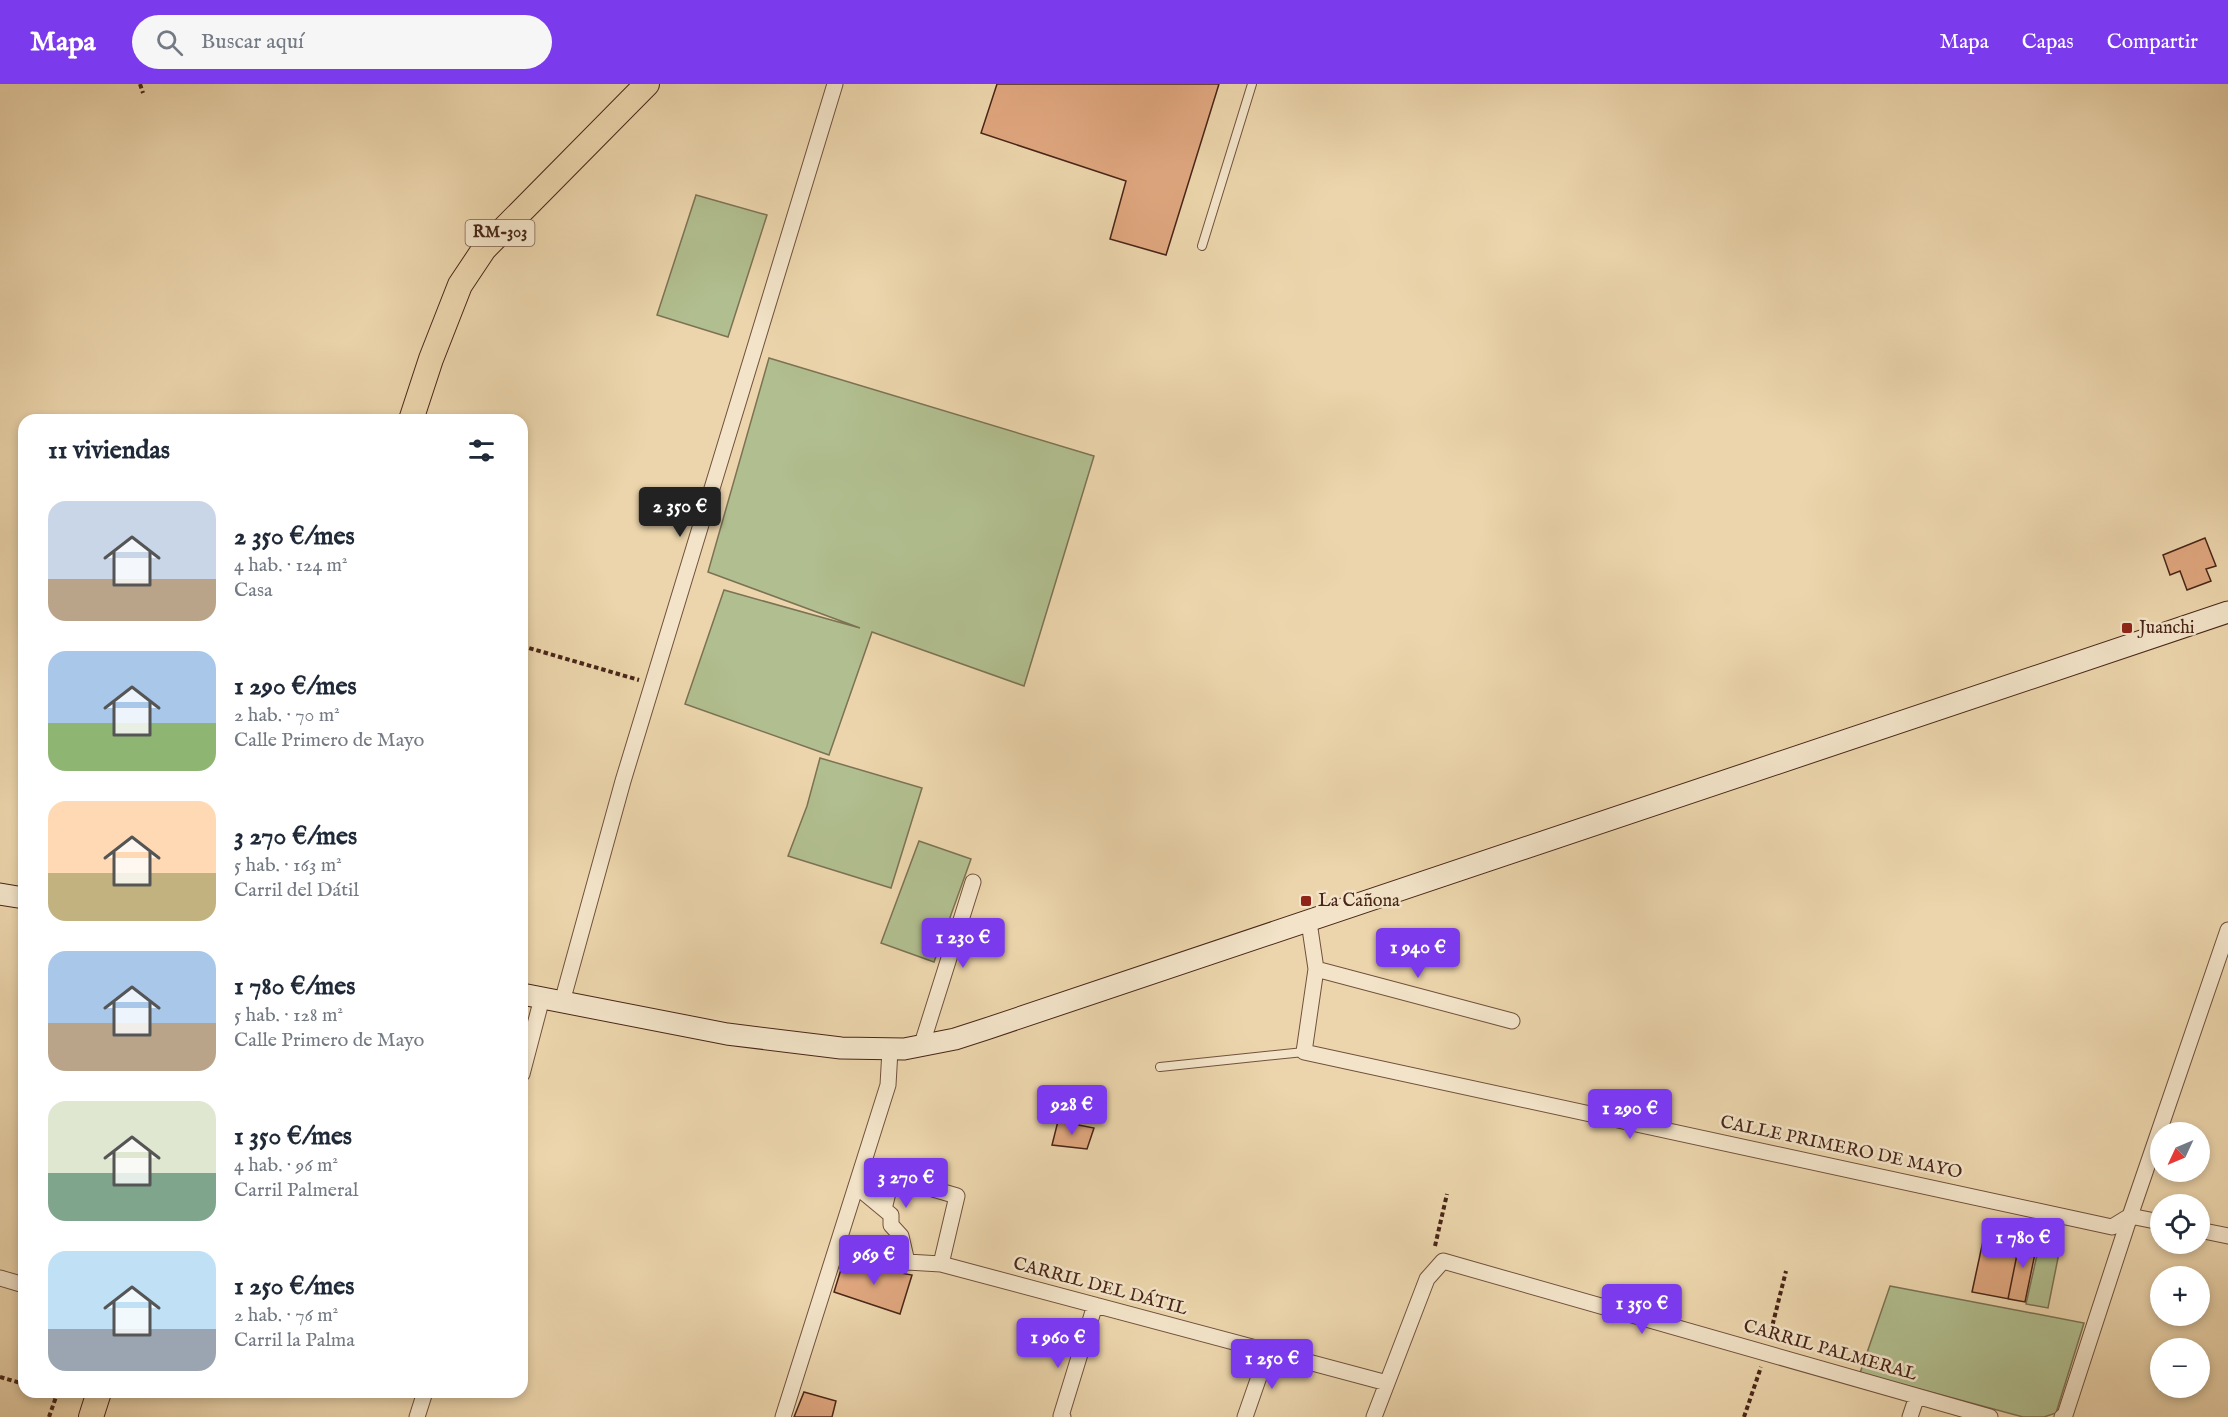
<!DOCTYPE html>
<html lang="es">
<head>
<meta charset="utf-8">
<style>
	:root { --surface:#fff; --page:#f6f6f7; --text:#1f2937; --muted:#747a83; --accent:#7c3aed }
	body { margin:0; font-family:"IM FELL English",serif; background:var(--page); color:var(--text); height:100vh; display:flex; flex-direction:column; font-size:22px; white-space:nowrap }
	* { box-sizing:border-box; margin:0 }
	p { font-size:20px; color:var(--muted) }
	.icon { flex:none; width:33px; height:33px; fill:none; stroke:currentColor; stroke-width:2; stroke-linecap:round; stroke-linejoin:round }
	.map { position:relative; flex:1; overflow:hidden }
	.side { position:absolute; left:18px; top:330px; width:510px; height:984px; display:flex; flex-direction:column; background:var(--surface); border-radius:18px; box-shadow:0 3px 9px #0003 }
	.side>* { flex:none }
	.needle { width:39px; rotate:226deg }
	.controls { position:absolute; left:2150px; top:1038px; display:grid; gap:12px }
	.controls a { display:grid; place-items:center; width:60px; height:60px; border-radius:50%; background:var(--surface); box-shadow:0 3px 9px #0003; font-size:30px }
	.price { position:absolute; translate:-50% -51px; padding:0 14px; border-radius:6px; background:var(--accent); color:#fff; font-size:20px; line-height:39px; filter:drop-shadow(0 2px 3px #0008) }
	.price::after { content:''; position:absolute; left:50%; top:36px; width:18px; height:14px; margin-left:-9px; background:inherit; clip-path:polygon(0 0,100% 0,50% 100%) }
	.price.active { background:#222; color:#fff }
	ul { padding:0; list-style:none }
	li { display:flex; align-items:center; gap:18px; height:150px; padding:0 30px }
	li span { display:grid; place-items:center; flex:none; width:168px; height:120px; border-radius:18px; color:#555 }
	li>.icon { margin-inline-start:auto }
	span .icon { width:72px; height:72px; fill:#fffc; stroke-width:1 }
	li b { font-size:26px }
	h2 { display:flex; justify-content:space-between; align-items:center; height:72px; padding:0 30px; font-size:26px }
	header { display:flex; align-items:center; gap:36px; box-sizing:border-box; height:84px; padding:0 30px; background:var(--accent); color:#fff }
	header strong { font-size:28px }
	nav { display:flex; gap:33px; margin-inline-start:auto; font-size:21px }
	.search { width:420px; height:54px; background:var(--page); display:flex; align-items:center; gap:15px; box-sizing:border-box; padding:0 21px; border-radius:33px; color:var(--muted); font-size:22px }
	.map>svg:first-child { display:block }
</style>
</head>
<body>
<header>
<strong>Mapa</strong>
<div class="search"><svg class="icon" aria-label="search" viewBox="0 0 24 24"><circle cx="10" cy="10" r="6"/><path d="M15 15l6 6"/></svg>Buscar aquí</div>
<nav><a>Mapa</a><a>Capas</a><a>Compartir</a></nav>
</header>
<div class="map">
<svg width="2228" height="1333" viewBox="0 0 2228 1333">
	<rect width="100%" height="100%" fill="#ecd5ac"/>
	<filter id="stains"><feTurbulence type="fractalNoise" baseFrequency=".00333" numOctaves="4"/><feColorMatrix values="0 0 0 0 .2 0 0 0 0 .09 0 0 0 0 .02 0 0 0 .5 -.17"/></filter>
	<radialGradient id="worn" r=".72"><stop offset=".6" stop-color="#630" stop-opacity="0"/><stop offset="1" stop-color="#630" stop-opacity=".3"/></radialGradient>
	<path fill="#b1be8f" stroke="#7c7254" stroke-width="1.5" d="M 696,111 L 767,131 L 728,253 L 657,231 Z
		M 769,274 L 1094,372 L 1024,602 L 872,548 L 829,671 L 685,620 L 724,506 L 860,544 L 708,488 Z
		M 820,674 L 922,704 L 891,804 L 788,772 L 807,722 Z
		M 919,757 L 971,775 L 934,878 L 881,859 Z
		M 2039,1162 L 2060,1164 L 2048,1224 L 2026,1220 Z
		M 1890,1202 L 2084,1239 L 2056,1329 L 2044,1333 L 2023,1333 L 1860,1289 Z"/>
	<path fill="#e0a77f" stroke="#482518" stroke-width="1.5" d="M 997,0 L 1219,0 L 1166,171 L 1110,155 L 1126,97 L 981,49 Z
		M 2205,454 L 2216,482 L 2206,485 L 2211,497 L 2187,506 L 2180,487 L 2170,491 L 2163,471 Z
		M 1058,1037 L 1094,1044 L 1087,1065 L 1052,1061 Z
		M 1986,1143 L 2038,1155 L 2025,1218 L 1972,1208 Z
		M 2021,1151 L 2038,1155 L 2025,1218 L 2008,1215 Z
		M 843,1179 L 912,1191 L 900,1230 L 834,1208 Z
		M 804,1308 L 836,1317 L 832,1333 L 794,1333 Z"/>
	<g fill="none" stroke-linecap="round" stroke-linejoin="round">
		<defs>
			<path id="service" d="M 1202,162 L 1252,0
				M 1160,983 L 1304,968"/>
			<path id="minor" d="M 1309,838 L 1316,885 L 1304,968 L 2112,1143 L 2130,1132 L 2160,1138
				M 1316,885 L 1512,937
				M 562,918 L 623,697 L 835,0
				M 921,963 L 973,798
				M 522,990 L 542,914
				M 856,1102 L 891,1131 L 891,1141 L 901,1152 L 907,1178
				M 884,1125 L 892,1093 L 957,1112 L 941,1180
				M 2199,1146 L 2228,1152
				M 837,1165 L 887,1179 L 907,1178 L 941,1180 L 1387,1299
				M 0,1194 L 24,1201
				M 417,1333 L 425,1308
				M 783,1333 L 888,1001 L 890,966
				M 1063,1333 L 1061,1332 L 1095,1221
				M 1245,1333 L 1268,1267
				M 1374,1333 L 1427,1195 L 1443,1177 L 1990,1333
				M 1910,1333 L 1917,1312
				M 2062,1333 L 2065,1331 L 2130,1132 L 2228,846"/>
			<path id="secondary" d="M 0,810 L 24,814
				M 522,910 L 727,950 L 841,964 L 904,965 L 955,955 L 986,945 L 2228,528"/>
			<path id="trunk" d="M 411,336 L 431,275 L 460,201 L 484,165 L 647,0
				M 91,1333 L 99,1308"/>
		</defs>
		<use href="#service" stroke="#71513d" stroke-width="10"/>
		<use href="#minor" stroke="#71513d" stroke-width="17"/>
		<use href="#secondary" stroke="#482518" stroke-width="23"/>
		<use href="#trunk" stroke="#482518" stroke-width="26"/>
		<path stroke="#482518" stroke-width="4" stroke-dasharray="4.5 3" stroke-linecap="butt" d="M 140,0 L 143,9
			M 522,562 L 639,596
			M 1435,1162 L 1447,1110
			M 1769,1255 L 1786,1187
			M 0,1293 L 24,1300
			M 49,1333 L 57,1310 L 50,1308
			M 1744,1333 L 1761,1283"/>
		<use href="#service" stroke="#f3e4c9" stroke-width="8"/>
		<use href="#minor" stroke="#f3e4c9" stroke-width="15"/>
		<use href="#secondary" stroke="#f3e4c9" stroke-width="21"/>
		<use href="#trunk" stroke="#ecd5ac" stroke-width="24"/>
	</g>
	<g fill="#8f2418" stroke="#f3e4c9" stroke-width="2">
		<rect x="2121" y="538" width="12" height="12" rx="3"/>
		<rect x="1300" y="811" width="12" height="12" rx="3"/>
	</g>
	<g text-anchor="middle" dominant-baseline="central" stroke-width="5" stroke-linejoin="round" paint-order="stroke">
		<rect fill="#f3e4c9" stroke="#7b5e4d" stroke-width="1.5" x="465.5" y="136" width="69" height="26" rx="4.5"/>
		<g font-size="16" font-weight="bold" fill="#482518">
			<text x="500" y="149">RM-303</text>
		</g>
		<g font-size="18" fill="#482518" stroke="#f3e4c9" text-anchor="start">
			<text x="2139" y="544">Juanchi</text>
			<text x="1318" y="817">La Cañona</text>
		</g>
		<g font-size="18" fill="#482518" stroke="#f3e4c9">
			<text transform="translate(1841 1064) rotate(12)">CALLE PRIMERO DE MAYO</text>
			<text transform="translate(1100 1203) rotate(15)">CARRIL DEL DÁTIL</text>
			<text transform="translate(1830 1267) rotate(16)">CARRIL PALMERAL</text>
		</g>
	</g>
	<rect width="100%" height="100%" filter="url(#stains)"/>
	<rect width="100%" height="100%" fill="url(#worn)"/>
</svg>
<div class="controls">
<a><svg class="needle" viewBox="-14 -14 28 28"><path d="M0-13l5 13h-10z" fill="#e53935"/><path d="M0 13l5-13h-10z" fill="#747a83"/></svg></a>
<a><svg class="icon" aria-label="locate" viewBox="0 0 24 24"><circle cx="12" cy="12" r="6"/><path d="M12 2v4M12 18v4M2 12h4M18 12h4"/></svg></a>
<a>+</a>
<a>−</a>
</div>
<b class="price active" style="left:680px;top:454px">2 350 €</b>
<b class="price" style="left:963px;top:885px">1 230 €</b>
<b class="price" style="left:1418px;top:895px">1 940 €</b>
<b class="price" style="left:1072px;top:1052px">928 €</b>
<b class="price" style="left:1630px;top:1056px">1 290 €</b>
<b class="price" style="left:906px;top:1125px">3 270 €</b>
<b class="price" style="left:2023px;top:1185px">1 780 €</b>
<b class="price" style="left:874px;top:1202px">969 €</b>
<b class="price" style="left:1642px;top:1251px">1 350 €</b>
<b class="price" style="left:1058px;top:1285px">1 960 €</b>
<b class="price" style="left:1272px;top:1306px">1 250 €</b>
<section class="side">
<h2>11 viviendas<svg class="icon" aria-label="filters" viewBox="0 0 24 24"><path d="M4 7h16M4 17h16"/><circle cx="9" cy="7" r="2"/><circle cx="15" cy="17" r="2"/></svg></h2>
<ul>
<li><span style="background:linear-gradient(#c9d6e8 65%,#b9a48a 0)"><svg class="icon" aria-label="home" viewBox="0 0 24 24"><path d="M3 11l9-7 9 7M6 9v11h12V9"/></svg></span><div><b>2 350 €/mes</b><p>4 hab. · 124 m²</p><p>Casa</p></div></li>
<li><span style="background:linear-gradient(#a9c7e8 60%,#8fb573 0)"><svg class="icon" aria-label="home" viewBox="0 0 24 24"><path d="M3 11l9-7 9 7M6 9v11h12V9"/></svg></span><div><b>1 290 €/mes</b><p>2 hab. · 70 m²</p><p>Calle Primero de Mayo</p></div></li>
<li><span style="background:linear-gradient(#ffd9b3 60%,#c2b280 0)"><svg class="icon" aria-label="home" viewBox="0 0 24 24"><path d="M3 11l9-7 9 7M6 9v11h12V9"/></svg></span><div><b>3 270 €/mes</b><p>5 hab. · 163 m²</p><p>Carril del Dátil</p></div></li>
<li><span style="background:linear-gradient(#a9c7e8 60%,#b9a48a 0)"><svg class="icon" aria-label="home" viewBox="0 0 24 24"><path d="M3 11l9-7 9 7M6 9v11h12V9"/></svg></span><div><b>1 780 €/mes</b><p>5 hab. · 128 m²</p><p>Calle Primero de Mayo</p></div></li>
<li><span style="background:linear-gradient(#dfe7d0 60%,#7fa58c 0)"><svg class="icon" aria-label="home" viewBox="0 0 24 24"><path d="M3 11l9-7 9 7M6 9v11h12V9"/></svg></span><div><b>1 350 €/mes</b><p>4 hab. · 96 m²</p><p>Carril Palmeral</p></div></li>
<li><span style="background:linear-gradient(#bfe0f5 65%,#9aa5b1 0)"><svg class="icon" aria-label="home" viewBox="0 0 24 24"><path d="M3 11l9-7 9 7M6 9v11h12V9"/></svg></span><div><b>1 250 €/mes</b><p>2 hab. · 76 m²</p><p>Carril la Palma</p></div></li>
</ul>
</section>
</div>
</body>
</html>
